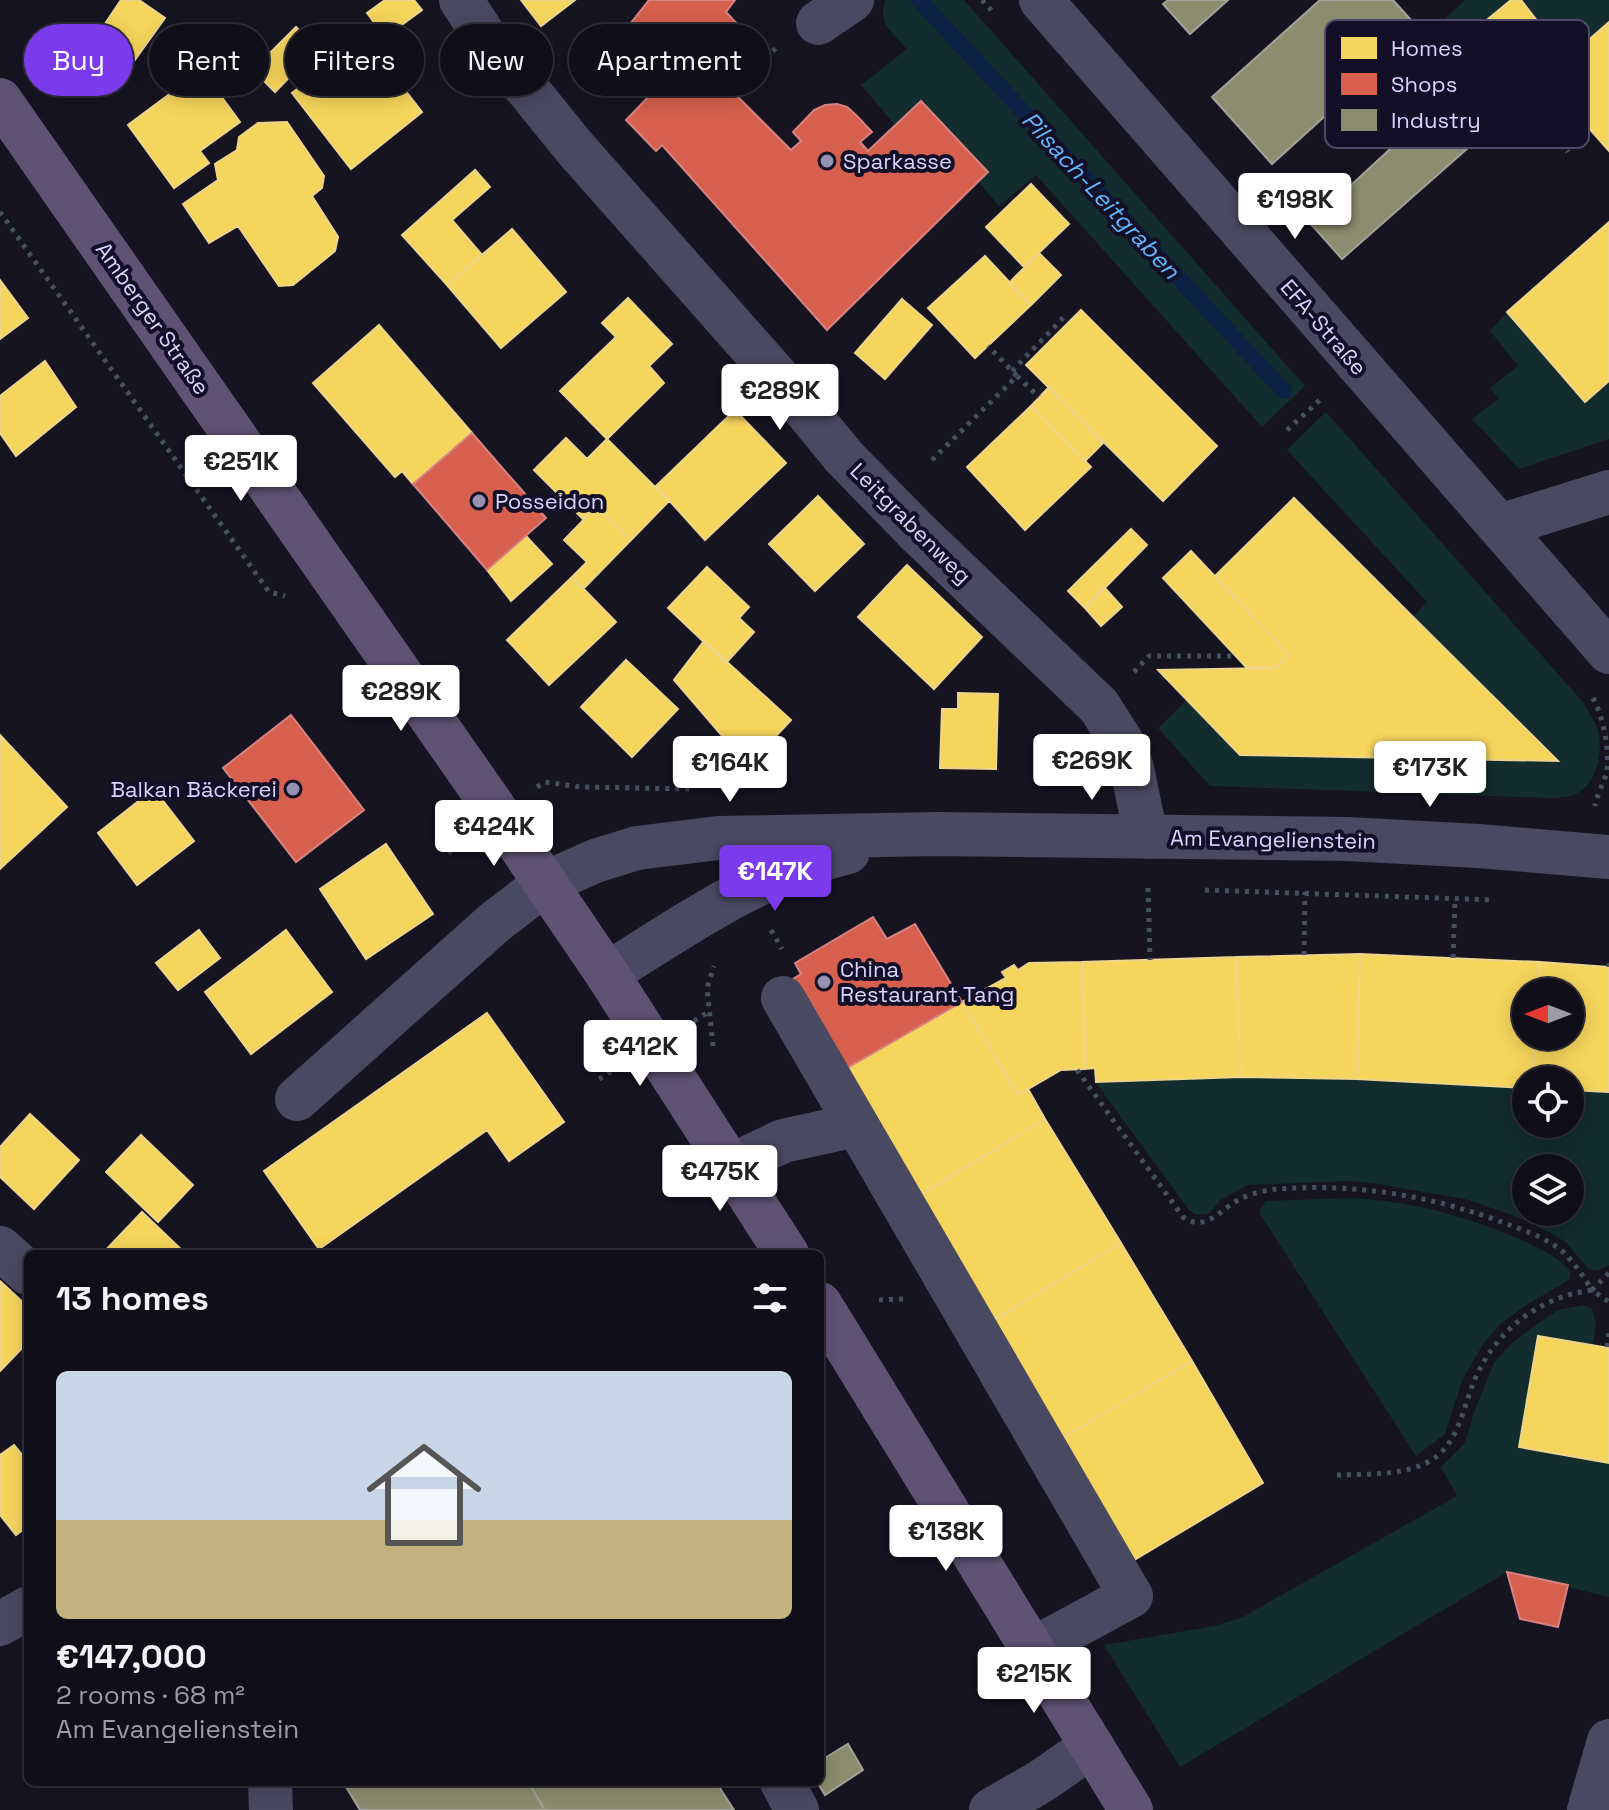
<!DOCTYPE html>
<html lang="en">
<head>
<meta charset="utf-8">
<style>
	:root { --surface:#100f19; --page:#1e1d26; --text:#f1f3f6; --muted:#9c9ca2; --line:#302f38; --accent:#7c3aed }
	body { margin:0; font-family:"Space Grotesk",sans-serif; background:var(--page); color:var(--text); height:100vh; display:flex; flex-direction:column; font-size:30px; white-space:nowrap }
	* { box-sizing:border-box; margin:0 }
	p { font-size:26px; color:var(--muted) }
	.icon { flex:none; width:44px; height:44px; fill:none; stroke:currentColor; stroke-width:2; stroke-linecap:round; stroke-linejoin:round }
	.map { position:relative; flex:1; overflow:hidden }
	.side { position:absolute; left:24px; top:1250px; width:800px; height:536px; display:flex; flex-direction:column; background:var(--surface); border-radius:12px; box-shadow:0 4px 20px #0003,0 0 0 2px var(--line) }
	.side>* { flex:none }
	.top-card { position:absolute; left:24px; top:24px; width:800px; height:72px; display:flex; gap:16px }
	.needle { width:52px; rotate:270deg }
	.buttons { position:absolute; left:1512px; top:978px; display:grid; gap:16px }
	.buttons a { display:grid; place-items:center; width:72px; height:72px; border-radius:50%; background:var(--surface); box-shadow:0 4px 20px #0003,0 0 0 2px var(--line); font-size:40px }
	.price { position:absolute; translate:-50% -68px; padding:0 18px; border-radius:8px; background:#fff; color:#222; font-size:26px; line-height:52px; filter:drop-shadow(0 2px 4px #0008) }
	.price::after { content:''; position:absolute; left:50%; top:48px; width:24px; height:18px; margin-left:-12px; background:inherit; clip-path:polygon(0 0,100% 0,50% 100%) }
	.price.on { background:var(--accent); color:#fff }
	ul { padding:0; list-style:none }
	li { display:grid; align-content:center; gap:16px; height:424px; padding:0 32px }
	li span { display:grid; place-items:center; height:248px; border-radius:12px; color:#555 }
	li>.icon { margin-inline-start:auto }
	span .icon { width:144px; height:144px; fill:#fffc; stroke-width:1 }
	li b { font-size:34px }
	h2 { display:flex; justify-content:space-between; align-items:center; height:96px; padding:0 32px; font-size:34px }
	.chip { padding:0 28px; border-radius:36px; background:var(--surface); box-shadow:0 4px 20px #0003,0 0 0 2px var(--line); font-size:28px; line-height:72px }
	.chip.on { background:var(--accent); color:#fff }
	.map>svg:first-child { display:block }
</style>
</head>
<body>
<div class="map">
<svg width="1609" height="1810" viewBox="0 0 1609 1810">
	<rect width="100%" height="100%" fill="#161421"/>
	<path fill="#132c2d" fill-rule="evenodd" d="M 886,0 L 964,0 L 1305,386 L 1262,427 L 1036,175 L 999,206 L 978,181 L 987,171 L 921,101 L 895,125 L 861,85 L 907,49 C 893,33 876,22 886,0 Z
		M 1465,0 L 1511,0 L 1453,48 L 1481,82 L 1493,73 L 1517,104 L 1476,141 L 1460,123 L 1435,28 Z
		M 1521,0 L 1609,0 L 1609,22 L 1545,78 L 1522,50 L 1545,30 Z
		M 1507,312 L 1584,402 L 1609,381 L 1609,439 L 1519,469 L 1472,419 L 1499,398 L 1490,388 L 1518,366 L 1490,331 Z
		M 1326,412 L 1581,700 C 1587,709 1593,718 1597,728 C 1604,747 1598,779 1581,791 C 1572,797 1561,798 1550,798 L 1210,786 L 1158,728 L 1187,700 L 1240,755 L 1557,761 L 1413,617 L 1427,602 L 1287,450 Z
		M 1241,1077 L 1357,1079 L 1526,1088 L 1526,1124 L 1570,1124 L 1570,1090 L 1609,1092 L 1609,1265 L 1598,1271 L 1588,1269 L 1566,1242 L 1530,1222 L 1469,1200 L 1379,1184 L 1351,1181 L 1248,1185 L 1220,1200 L 1210,1213 L 1196,1215 L 1189,1210 L 1096,1083 ZM 1526,1168 L 1570,1168 L 1570,1212 L 1526,1212 Z
		M 1352,1198 C 1375,1199 1398,1202 1421,1207 C 1456,1214 1550,1244 1570,1271 L 1570,1278 L 1566,1282 L 1526,1305 L 1498,1326 L 1482,1346 L 1462,1381 L 1445,1434 L 1416,1456 L 1260,1214 L 1260,1209 L 1266,1201 Z
		M 1583,1305 L 1591,1308 C 1598,1321 1596,1331 1592,1345 L 1538,1336 L 1519,1447 L 1609,1463 L 1609,1597 L 1507,1572 L 1180,1767 L 1104,1645 L 1214,1626 L 1241,1618 L 1457,1496 L 1441,1467 L 1465,1443 L 1475,1409 L 1494,1363 L 1511,1344 L 1534,1326 L 1558,1310 Z"/>
	<path fill="#f6d55c" stroke="#edd58d" stroke-width="2" d="M 121,0 L 139,0 L 165,18 L 124,75 L 88,49 Z
		M 385,0 L 414,0 L 422,10 L 385,37 L 367,13 Z
		M 521,0 L 575,0 L 541,26 Z
		M 1511,0 L 1521,0 L 1545,31 L 1481,83 L 1453,48 Z
		M 1609,22 L 1609,151 L 1545,78 Z
		M 296,27 L 317,49 L 275,92 L 253,70 Z
		M 364,37 L 422,112 L 351,169 L 292,93 Z
		M 202,70 L 240,122 L 200,151 L 209,163 L 174,188 L 128,125 Z
		M 287,122 L 324,176 L 322,188 L 312,196 L 338,237 L 335,251 L 293,285 L 279,286 L 238,226 L 209,243 L 183,204 L 218,180 L 215,164 L 237,150 L 239,137 L 258,123 Z
		M 475,170 L 490,187 L 452,220 L 482,255 L 447,285 L 402,235 Z
		M 1031,184 L 1069,224 L 1024,267 L 986,227 Z
		M 1609,222 L 1609,381 L 1585,402 L 1507,312 Z
		M 512,229 L 566,292 L 501,348 L 447,285 Z
		M 1039,253 L 1061,275 L 1031,305 L 1009,283 Z
		M 985,256 L 1031,305 L 975,358 L 928,308 Z
		M 0,280 L 28,318 L 0,339 Z
		M 628,298 L 672,344 L 649,366 L 664,383 L 607,439 L 560,391 L 616,337 L 602,323 Z
		M 902,299 L 932,325 L 885,379 L 855,353 Z
		M 1081,310 L 1217,446 L 1163,501 L 1026,365 Z
		M 379,325 L 472,433 L 413,484 L 402,471 L 395,477 L 313,383 Z
		M 45,361 L 76,407 L 16,456 L 0,433 L 0,396 Z
		M 1049,387 L 1103,443 L 1085,461 L 1031,406 Z
		M 1031,406 L 1091,467 L 1025,530 L 967,467 Z
		M 735,410 L 786,463 L 705,540 L 656,486 Z
		M 566,438 L 587,459 L 607,439 L 669,501 L 631,540 L 596,507 L 583,519 L 534,470 Z
		M 818,496 L 864,544 L 815,591 L 769,544 Z
		M 1294,498 L 1413,617 L 1558,761 L 1240,755 L 1158,670 L 1275,668 L 1289,655 L 1215,576 Z
		M 596,507 L 631,540 L 584,588 L 572,577 L 587,562 L 564,540 Z
		M 1131,529 L 1147,545 L 1085,608 L 1068,591 Z
		M 526,536 L 552,564 L 511,601 L 487,570 Z
		M 1191,551 L 1289,655 L 1275,668 L 1246,667 L 1163,578 Z
		M 907,565 L 982,637 L 934,689 L 858,617 Z
		M 707,567 L 749,607 L 739,618 L 754,632 L 726,663 L 668,608 Z
		M 572,577 L 616,622 L 549,685 L 507,640 Z
		M 1104,587 L 1122,607 L 1101,626 L 1085,608 Z
		M 704,641 L 791,720 L 748,766 L 674,680 Z
		M 626,660 L 678,709 L 632,757 L 581,707 Z
		M 958,693 L 998,694 L 996,769 L 940,768 L 942,709 L 958,709 Z
		M 0,735 L 67,807 L 0,869 Z
		M 154,789 L 194,841 L 137,885 L 98,833 Z
		M 386,844 L 433,914 L 366,959 L 320,889 Z
		M 199,930 L 220,958 L 178,990 L 156,963 Z
		M 286,930 L 332,992 L 251,1054 L 205,992 Z
		M 1360,954 L 1357,1079 L 1241,1077 L 1236,957 Z
		M 1360,954 L 1540,962 L 1538,992 L 1526,992 L 1526,1036 L 1535,1036 L 1532,1080 L 1526,1080 L 1526,1088 L 1357,1079 Z
		M 1236,957 L 1241,1077 L 1096,1082 L 1095,1068 L 1085,1069 L 1082,962 Z
		M 1082,962 L 1085,1069 L 1061,1070 L 1018,1095 L 962,1002 L 1006,978 L 1002,972 L 1014,965 L 1018,970 L 1029,963 Z
		M 1540,962 L 1609,967 L 1609,1092 L 1570,1090 L 1570,1080 L 1532,1080 L 1535,1036 L 1570,1036 L 1570,992 L 1538,992 Z
		M 962,1002 L 1018,1095 L 1028,1089 L 1045,1119 L 922,1194 L 840,1072 Z
		M 487,1013 L 564,1122 L 509,1161 L 487,1130 L 319,1249 L 264,1171 Z
		M 30,1114 L 79,1160 L 34,1209 L 0,1177 L 0,1147 Z
		M 1045,1119 L 1121,1243 L 984,1326 L 922,1194 Z
		M 141,1135 L 193,1185 L 158,1222 L 106,1172 Z
		M 142,1212 L 186,1254 L 102,1254 Z
		M 1121,1243 L 1192,1361 L 1054,1443 L 984,1326 Z
		M 0,1281 L 28,1307 L 28,1342 L 0,1371 Z
		M 1538,1336 L 1609,1348 L 1609,1463 L 1519,1447 Z
		M 1192,1361 L 1263,1483 L 1126,1565 L 1054,1443 Z
		M 14,1445 L 28,1462 L 28,1526 L 16,1535 L 0,1515 L 0,1455 Z"/>
	<path fill="#d6604d" stroke="#d78382" stroke-width="2" d="M 649,0 L 735,0 L 726,12 L 758,46 L 724,83 L 791,150 L 801,141 L 793,132 L 814,110 L 825,105 L 837,104 L 847,107 L 856,115 L 872,132 L 860,142 L 868,151 L 921,101 L 988,172 L 827,330 L 662,145 L 656,151 L 626,120 L 654,91 L 625,59 L 623,33 Z
		M 472,433 L 546,518 L 487,570 L 413,484 Z
		M 291,715 L 364,810 L 296,862 L 223,768 Z
		M 873,917 L 887,939 L 915,924 L 962,1002 L 840,1072 L 791,980 L 801,974 L 795,963 Z
		M 1507,1572 L 1568,1585 L 1558,1627 L 1520,1619 Z"/>
	<path fill="#8c8c6e" stroke="#a3a29a" stroke-width="2" d="M 1168,0 L 1228,0 L 1190,34 L 1163,4 Z
		M 1320,0 L 1393,0 L 1420,30 L 1272,164 L 1212,97 Z
		M 1441,102 L 1476,141 L 1342,259 L 1310,223 Z
		M 848,1744 L 863,1770 L 825,1795 L 817,1782 L 820,1782 L 820,1761 Z
		M 343,1782 L 528,1782 L 545,1810 L 360,1810 Z
		M 528,1782 L 716,1782 L 734,1810 L 545,1810 Z"/>
	<g fill="none" stroke-linecap="round" stroke-linejoin="round">
		<path stroke="#0d2144" stroke-width="16" d="M 919,0 L 1284,391"/>
		<path stroke="#44505f" stroke-width="5" stroke-dasharray="4 6" stroke-linecap="butt" d="M 982,0 L 994,13
			M 1511,68 L 1568,152
			M 736,69 L 747,77 L 777,47
			M 0,212 L 269,592 L 285,596
			M 1012,371 L 1065,316
			M 1017,376 L 1039,397
			M 1287,430 L 1322,398
			M 932,460 L 1017,376 L 988,346
			M 1134,672 L 1149,656 L 1236,656
			M 1593,698 C 1604,719 1609,747 1607,771 C 1604,783 1597,794 1595,806
			M 537,787 L 545,782 L 580,787 L 693,789
			M 448,853 L 461,843
			M 1148,888 L 1150,960
			M 1205,890 L 1495,900
			M 771,930 L 782,949
			M 1304,955 L 1305,892
			M 1453,958 L 1455,899
			M 1609,967 L 1609,960
			M 694,1021 L 710,1011
			M 713,1046 L 707,988 L 714,966
			M 1077,1070 L 1183,1217 C 1206,1234 1222,1207 1242,1198 C 1253,1193 1266,1190 1277,1189 C 1356,1183 1434,1196 1507,1224 C 1526,1231 1546,1238 1562,1251 C 1574,1262 1583,1276 1592,1290 L 1609,1273
			M 599,1079 L 614,1070
			M 879,1300 L 903,1299
			M 1607,1347 L 1609,1331
			M 1337,1475 C 1367,1474 1401,1476 1428,1462 C 1457,1447 1462,1412 1473,1384 C 1493,1333 1537,1297 1592,1290 L 1609,1302"/>
		<path stroke="#4a4962" stroke-width="44" d="M 461,0 L 485,37 L 575,148 L 789,390 L 844,457 L 916,531 L 1099,706 L 1122,742 L 1132,768 L 1146,837
			M 1041,0 L 1609,652
			M 818,23 L 852,0
			M 1500,526 L 1609,492
			M 607,974 C 684,926 758,873 848,852
			M 783,998 L 1131,1596 L 1033,1649
			M 297,1099 L 495,922 L 546,883 L 595,861 L 637,848 L 718,838 L 937,834 L 1347,839 L 1479,846 L 1609,857
			M 730,1166 L 783,1141 L 856,1125
			M 0,1248 L 28,1273
			M 0,1624 L 28,1608
			M 270,1782 L 271,1810
			M 782,1782 L 797,1810
			M 991,1810 L 1040,1782 L 1092,1746
			M 1589,1810 L 1609,1741"/>
		<path stroke="#5e5373" stroke-width="44" d="M 0,100 L 499,815 L 607,974 L 787,1254
			M 820,1304 L 1131,1810"/>
	</g>
	<g fill="#9591b1" stroke="#130f26" stroke-width="3">
		<circle cx="827" cy="161" r="8"/>
		<circle cx="479" cy="501" r="8"/>
		<circle cx="293" cy="789" r="8"/>
		<circle cx="824" cy="982" r="8"/>
	</g>
	<g text-anchor="middle" dominant-baseline="central" stroke-width="8" stroke-linejoin="round" paint-order="stroke">
		<g font-size="22" fill="#d9d4ff" stroke="#130f26" text-anchor="start">
			<text x="843" y="161">Sparkasse</text>
			<text x="495" y="501">Posseidon</text>
			<text x="277" y="789" text-anchor="end">Balkan Bäckerei</text>
			<text x="840" y="969">China<tspan x="840" dy="25">Restaurant Tang</tspan></text>
		</g>
		<g font-size="22" fill="#d9d4ff" stroke="#130f26">
			<text transform="translate(153 318) rotate(55)">Amberger Straße</text>
			<text transform="translate(1324 327) rotate(49)">EFA-Straße</text>
			<text transform="translate(911 523) rotate(45)">Leitgrabenweg</text>
			<text transform="translate(1273 839) rotate(1)">Am Evangelienstein</text>
		</g>
		<g font-size="24" font-style="italic" fill="#62b6ff" stroke="#130f26">
			<text transform="translate(1101 195) rotate(47)">Pilsach-Leitgraben</text>
		</g>
	</g>
	<rect x="1325" y="20" width="264" height="128" rx="12" fill="#130f26" stroke="#4e4a67" stroke-width="2"/>
	<rect x="1341" y="37" width="36" height="22" fill="#f6d55c"/>
	<rect x="1341" y="73" width="36" height="22" fill="#d6604d"/>
	<rect x="1341" y="109" width="36" height="22" fill="#8c8c6e"/>
	<g font-size="22" fill="#d9d4ff">
		<text x="1391" y="56">Homes</text>
		<text x="1391" y="92">Shops</text>
		<text x="1391" y="128">Industry</text>
	</g>
</svg>
<div class="buttons">
<a><svg class="needle" viewBox="-14 -14 28 28"><path d="M0-13l5 13h-10z" fill="#e53935"/><path d="M0 13l5-13h-10z" fill="#9c9ca2"/></svg></a>
<a><svg class="icon" aria-label="locate" viewBox="0 0 24 24"><circle cx="12" cy="12" r="6"/><path d="M12 2v4M12 18v4M2 12h4M18 12h4"/></svg></a>
<a><svg class="icon" aria-label="layers" viewBox="0 0 24 24"><path d="M12 4l9 5-9 5-9-5zM3 14l9 5 9-5"/></svg></a>
</div>
<b class="price" style="left:1295px;top:241px">€198K</b>
<b class="price" style="left:780px;top:432px">€289K</b>
<b class="price" style="left:241px;top:503px">€251K</b>
<b class="price" style="left:401px;top:733px">€289K</b>
<b class="price" style="left:1092px;top:802px">€269K</b>
<b class="price" style="left:730px;top:804px">€164K</b>
<b class="price" style="left:1430px;top:809px">€173K</b>
<b class="price" style="left:494px;top:868px">€424K</b>
<b class="price on" style="left:775px;top:913px">€147K</b>
<b class="price" style="left:640px;top:1088px">€412K</b>
<b class="price" style="left:720px;top:1213px">€475K</b>
<b class="price" style="left:946px;top:1573px">€138K</b>
<b class="price" style="left:1034px;top:1715px">€215K</b>
<div class="top-card">
<a class="chip on">Buy</a>
<a class="chip">Rent</a>
<a class="chip">Filters</a>
<a class="chip">New</a>
<a class="chip">Apartment</a>
</div>
<section class="side">
<h2>13 homes<svg class="icon" aria-label="filters" viewBox="0 0 24 24"><path d="M4 7h16M4 17h16"/><circle cx="9" cy="7" r="2"/><circle cx="15" cy="17" r="2"/></svg></h2>
<ul>
<li><span style="background:linear-gradient(#c9d6e8 60%,#c2b280 0)"><svg class="icon" aria-label="home" viewBox="0 0 24 24"><path d="M3 11l9-7 9 7M6 9v11h12V9"/></svg></span><div><b>€147,000</b><p>2 rooms · 68 m²</p><p>Am Evangelienstein</p></div></li>
</ul>
</section>
</div>
</body>
</html>
